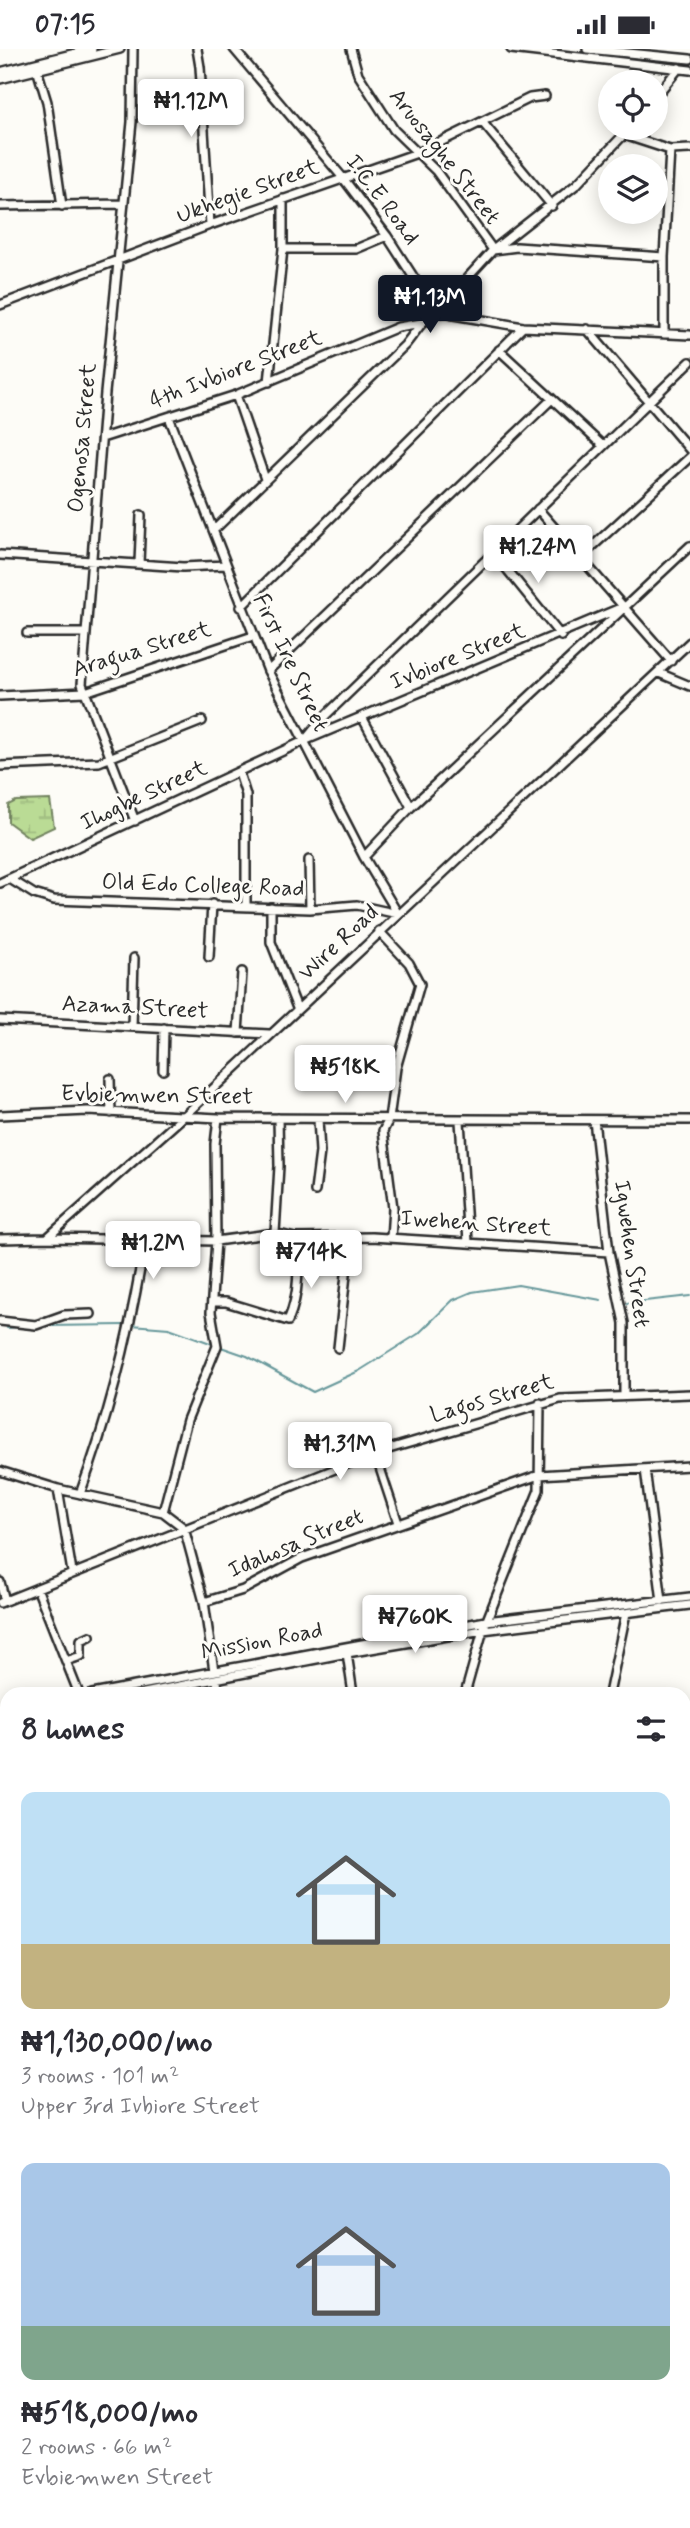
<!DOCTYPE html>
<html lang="en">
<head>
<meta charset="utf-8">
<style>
	:root { --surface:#fff; --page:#f2f2f3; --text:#2b2b33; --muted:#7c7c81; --accent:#111827 }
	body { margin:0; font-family:Mynerve,sans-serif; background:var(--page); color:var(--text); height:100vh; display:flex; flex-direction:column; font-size:26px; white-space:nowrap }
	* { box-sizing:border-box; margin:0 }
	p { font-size:23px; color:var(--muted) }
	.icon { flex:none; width:38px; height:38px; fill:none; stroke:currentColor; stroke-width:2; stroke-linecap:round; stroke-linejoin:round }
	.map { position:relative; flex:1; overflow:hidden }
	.side { position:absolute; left:0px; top:1638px; width:691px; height:842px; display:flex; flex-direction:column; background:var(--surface); border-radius:21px 21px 0 0; box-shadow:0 4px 18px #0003 }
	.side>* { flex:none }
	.fabs { position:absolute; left:598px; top:21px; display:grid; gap:14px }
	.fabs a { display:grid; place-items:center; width:70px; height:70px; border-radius:50%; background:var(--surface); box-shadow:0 4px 18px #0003; font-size:35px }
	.price { position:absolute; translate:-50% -60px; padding:0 16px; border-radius:7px; background:#fff; color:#222; font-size:23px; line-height:46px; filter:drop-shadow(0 2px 4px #0008) }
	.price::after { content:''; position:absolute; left:50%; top:42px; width:21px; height:16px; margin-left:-10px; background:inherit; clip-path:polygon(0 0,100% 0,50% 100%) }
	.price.selected { background:var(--accent); color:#fff }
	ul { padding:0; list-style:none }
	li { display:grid; align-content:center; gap:14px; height:371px; padding:0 21px }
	li span { display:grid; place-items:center; height:217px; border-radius:14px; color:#555 }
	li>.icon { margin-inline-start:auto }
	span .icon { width:126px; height:126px; fill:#fffc; stroke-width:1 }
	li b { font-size:30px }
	h2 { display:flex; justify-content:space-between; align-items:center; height:84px; padding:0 21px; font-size:30px }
	.status { display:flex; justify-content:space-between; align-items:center; height:49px; padding:0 35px; background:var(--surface); direction:ltr }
	.status svg { height:19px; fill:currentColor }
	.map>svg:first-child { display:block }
</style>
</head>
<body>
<div class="status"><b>07:15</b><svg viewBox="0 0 49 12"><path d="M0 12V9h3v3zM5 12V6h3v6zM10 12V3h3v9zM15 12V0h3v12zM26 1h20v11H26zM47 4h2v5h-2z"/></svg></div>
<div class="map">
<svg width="690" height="2479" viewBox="0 0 690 2479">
	<defs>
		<pattern id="wetland-marsh" width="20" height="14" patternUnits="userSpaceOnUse" patternTransform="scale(1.75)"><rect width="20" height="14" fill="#badb95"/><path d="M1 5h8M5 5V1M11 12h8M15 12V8" fill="none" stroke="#a0bc81"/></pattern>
	</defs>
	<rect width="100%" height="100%" fill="#fdfcf7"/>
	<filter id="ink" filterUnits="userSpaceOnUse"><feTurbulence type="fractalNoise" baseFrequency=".0143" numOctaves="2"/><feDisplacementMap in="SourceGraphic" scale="14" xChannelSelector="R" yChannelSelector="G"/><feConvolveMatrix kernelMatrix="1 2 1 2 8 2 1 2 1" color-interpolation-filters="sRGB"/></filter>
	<g filter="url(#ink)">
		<path fill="url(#wetland-marsh)" stroke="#728360" stroke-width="2" d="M 50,751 L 54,778 L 30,789 L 8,773 L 8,756 L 16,752 Z"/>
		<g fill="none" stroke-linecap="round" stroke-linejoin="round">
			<path stroke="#67989b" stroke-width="2" d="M 627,1254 L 690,1247
				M 131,1276 L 169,1279 L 213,1295
				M 43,1277 L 125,1276
				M 7,1279 L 20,1278
				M 218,1297 L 247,1307 L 313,1343 L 359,1322 L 418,1285 L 453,1251 L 472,1243 L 518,1236 L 601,1251"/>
			<defs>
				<path id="minor" d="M 133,0 L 132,73 L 105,344 L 82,635 L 135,772
					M 197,0 L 200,18 L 210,176
					M 234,0 L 343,129 L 387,187 L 436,263 L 523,278 L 690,286
					M 351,0 L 358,25 L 394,81 L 436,122 L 493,201 L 517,198 L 664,208
					M 511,0 L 690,21
					M 587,0 L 690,10
					M 37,20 L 47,53 L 62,157
					M 0,23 L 92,0
					M 0,30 L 120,0
					M 656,47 L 679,19
					M 483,74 L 552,157
					M 624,86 L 670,101 L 690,100
					M 0,157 L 122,155
					M 283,200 L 356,200 L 387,187
					M 0,256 L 210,176 L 420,103 L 530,49 L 545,47
					M 587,280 L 690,401
					M 664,285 L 664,208 L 670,101
					M 499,301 L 603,397
					M 269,333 L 283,200 L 283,150
					M 236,346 L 265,430
					M 169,368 L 268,622 L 364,808 L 398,865
					M 102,389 L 236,346 L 398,278 L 422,274
					M 538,460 L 671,612
					M 214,481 L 405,296 L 422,274 L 436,263 L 493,201 L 577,135 L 630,79
					M 493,503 L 561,587
					M 0,506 L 183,518 L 226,516
					M 581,508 L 690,408
					M 139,514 L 141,466
					M 241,558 L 523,278
					M 27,584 L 86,584
					M 268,622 L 552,350
					M 659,624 L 690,637
					M 0,647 L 85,643 L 253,587
					M 362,668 L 411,758
					M 306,690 L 325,667 L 690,313
					M 0,717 L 99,713 L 202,672
					M 239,724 L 246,746 L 246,857
					M 364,808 L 411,758 L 690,497
					M 309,811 L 310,860
					M 10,830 L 34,845 L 54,851 L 310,860 L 357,856 L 398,865
					M 0,834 L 304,692 L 625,557
					M 271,858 L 271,893 L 297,959
					M 379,882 L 409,914 L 420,935 L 396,1019 L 389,1070 L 383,1082 L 393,1159 L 391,1189
					M 209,908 L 212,855
					M 0,971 L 269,985
					M 132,978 L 134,909
					M 238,984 L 242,923
					M 163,1021 L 164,979
					M 110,1030 L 111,1064
					M 0,1066 L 88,1062 L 218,1069 L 690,1071
					M 594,1071 L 609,1203 L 624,1274 L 624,1345
					M 460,1072 L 468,1193
					M 315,1142 L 320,1103 L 318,1070
					M 275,1184 L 279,1117 L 278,1069
					M 47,1189 L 216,1192 L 275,1184 L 295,1189 L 372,1188 L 609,1203
					M 0,1190 L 47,1189 L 183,1068 L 690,593
					M 213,1253 L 226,1253 L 288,1272 C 300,1244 299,1218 295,1189
					M 0,1272 L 36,1276 L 64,1266 L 91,1265
					M 338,1299 L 350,1189
					M 375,1404 L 398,1474
					M 645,1420 L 662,1552
					M 0,1422 L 58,1440 L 163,1463 L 184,1479 L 204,1553 L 214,1622
					M 58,1440 L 72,1523
					M 80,1445 C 111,1362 131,1279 145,1191
					M 163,1463 L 187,1371 L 217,1297 L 211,1263 L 216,1192 L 215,1095 L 218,1069
					M 0,1533 L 5,1552
					M 37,1539 L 79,1645
					M 204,1553 L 243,1541 L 302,1509 L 539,1426 L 690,1417
					M 0,1554 L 375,1404 L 560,1350 L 690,1345
					M 347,1604 L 353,1645
					M 66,1612 L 81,1607 L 81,1591 L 90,1587
					M 217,1630 L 218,1645
					M 92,1645 L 486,1572 L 690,1548
					M 139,1645 L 347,1604 L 483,1581 L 690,1556
					M 465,1645 L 483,1581 L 539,1441 L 540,1354
					M 609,1645 L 626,1564
					M 0,1663 L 7,1661
					M 1,1671 L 7,1771
					M 684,1762 L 690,1761
					M 684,1860 L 690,1860
					M 684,1925 L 690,1926
					M 0,1984 L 7,1984
					M 0,2074 L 7,2075
					M 684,2144 L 690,2145
					M 0,2164 L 7,2164
					M 684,2222 L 690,2224
					M 0,2235 L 7,2235
					M 0,2300 L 7,2301
					M 684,2325 L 690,2327
					M 0,2370 L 7,2370
					M 0,2438 L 7,2438
					M 684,2444 L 690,2416
					M 388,2473 L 437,2479
					M 516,2473 L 516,2479
					M 40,2479 L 40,2473
					M 167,2479 L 168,2473
					M 334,2479 L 335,2473
					M 676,2479 L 678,2473"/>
				<path id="highway" d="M 0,1913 L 7,1914
					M 0,1921 L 7,1922
					M 684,2015 L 690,2016
					M 684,2024 L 690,2025"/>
			</defs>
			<use href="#minor" stroke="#2b2b2b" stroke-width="12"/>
			<use href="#highway" stroke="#2b2b2b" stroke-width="15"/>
			<use href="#minor" stroke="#fdfcf7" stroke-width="7"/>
			<use href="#highway" stroke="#fdfcf7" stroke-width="10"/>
		</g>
	</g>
	<g text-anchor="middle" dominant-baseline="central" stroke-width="6" stroke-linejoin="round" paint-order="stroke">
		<g font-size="23" fill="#2b2b2b" stroke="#fdfcf7">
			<text transform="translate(444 108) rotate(52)">Aruosaghe Street</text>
			<text transform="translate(248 143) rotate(-20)">Ukhegie Street</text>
			<text transform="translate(382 151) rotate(53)">I.C.E Road</text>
			<text transform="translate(236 321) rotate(-21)">4th Ivbiore Street</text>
			<text transform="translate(83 389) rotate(-85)">Ogenosa Street</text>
			<text transform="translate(142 601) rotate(-17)">Aragua Street</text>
			<text transform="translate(458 608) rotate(-22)">Ivbiore Street</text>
			<text transform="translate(290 614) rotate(65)">First Ire Street</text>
			<text transform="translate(144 747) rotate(-25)">Ihogbe Street</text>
			<text transform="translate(203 837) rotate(2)">Old Edo College Road</text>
			<text transform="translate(339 894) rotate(-43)">Wire Road</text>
			<text transform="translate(135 959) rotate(3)">Azama Street</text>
			<text transform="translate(157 1047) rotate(1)">Evbiemwen Street</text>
			<text transform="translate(476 1175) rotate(4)">Iwehen Street</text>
			<text transform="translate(631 1205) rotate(82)">Igwehen Street</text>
			<text transform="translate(492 1350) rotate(-16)">Lagos Street</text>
			<text transform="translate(296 1495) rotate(-23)">Idahosa Street</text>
			<text transform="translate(262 1593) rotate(-11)">Mission Road</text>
		</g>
	</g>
</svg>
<div class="fabs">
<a><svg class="icon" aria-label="locate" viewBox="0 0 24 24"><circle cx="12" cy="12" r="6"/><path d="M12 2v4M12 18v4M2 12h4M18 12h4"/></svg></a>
<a><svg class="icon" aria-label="layers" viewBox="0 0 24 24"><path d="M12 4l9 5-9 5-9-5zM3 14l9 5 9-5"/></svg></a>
</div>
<b class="price" style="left:191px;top:90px">₦1.12M</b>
<b class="price selected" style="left:430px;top:286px">₦1.13M</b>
<b class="price" style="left:538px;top:536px">₦1.24M</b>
<b class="price" style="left:345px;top:1056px">₦518K</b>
<b class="price" style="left:153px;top:1232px">₦1.2M</b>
<b class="price" style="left:311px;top:1241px">₦714K</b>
<b class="price" style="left:340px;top:1433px">₦1.31M</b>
<b class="price" style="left:415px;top:1606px">₦760K</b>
<section class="side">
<h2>8 homes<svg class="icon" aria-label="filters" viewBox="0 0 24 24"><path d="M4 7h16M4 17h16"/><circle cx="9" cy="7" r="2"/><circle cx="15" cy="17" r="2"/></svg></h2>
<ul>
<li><span style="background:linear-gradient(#bfe0f5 70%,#c2b280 0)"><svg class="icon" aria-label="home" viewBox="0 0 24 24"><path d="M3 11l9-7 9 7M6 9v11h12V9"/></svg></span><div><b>₦1,130,000/mo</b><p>3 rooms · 101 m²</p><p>Upper 3rd Ivbiore Street</p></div></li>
<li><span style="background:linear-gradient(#a9c7e8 75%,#7fa58c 0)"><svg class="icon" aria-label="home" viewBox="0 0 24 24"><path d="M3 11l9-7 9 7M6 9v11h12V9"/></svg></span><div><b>₦518,000/mo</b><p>2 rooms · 66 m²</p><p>Evbiemwen Street</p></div></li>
</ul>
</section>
</div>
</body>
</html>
